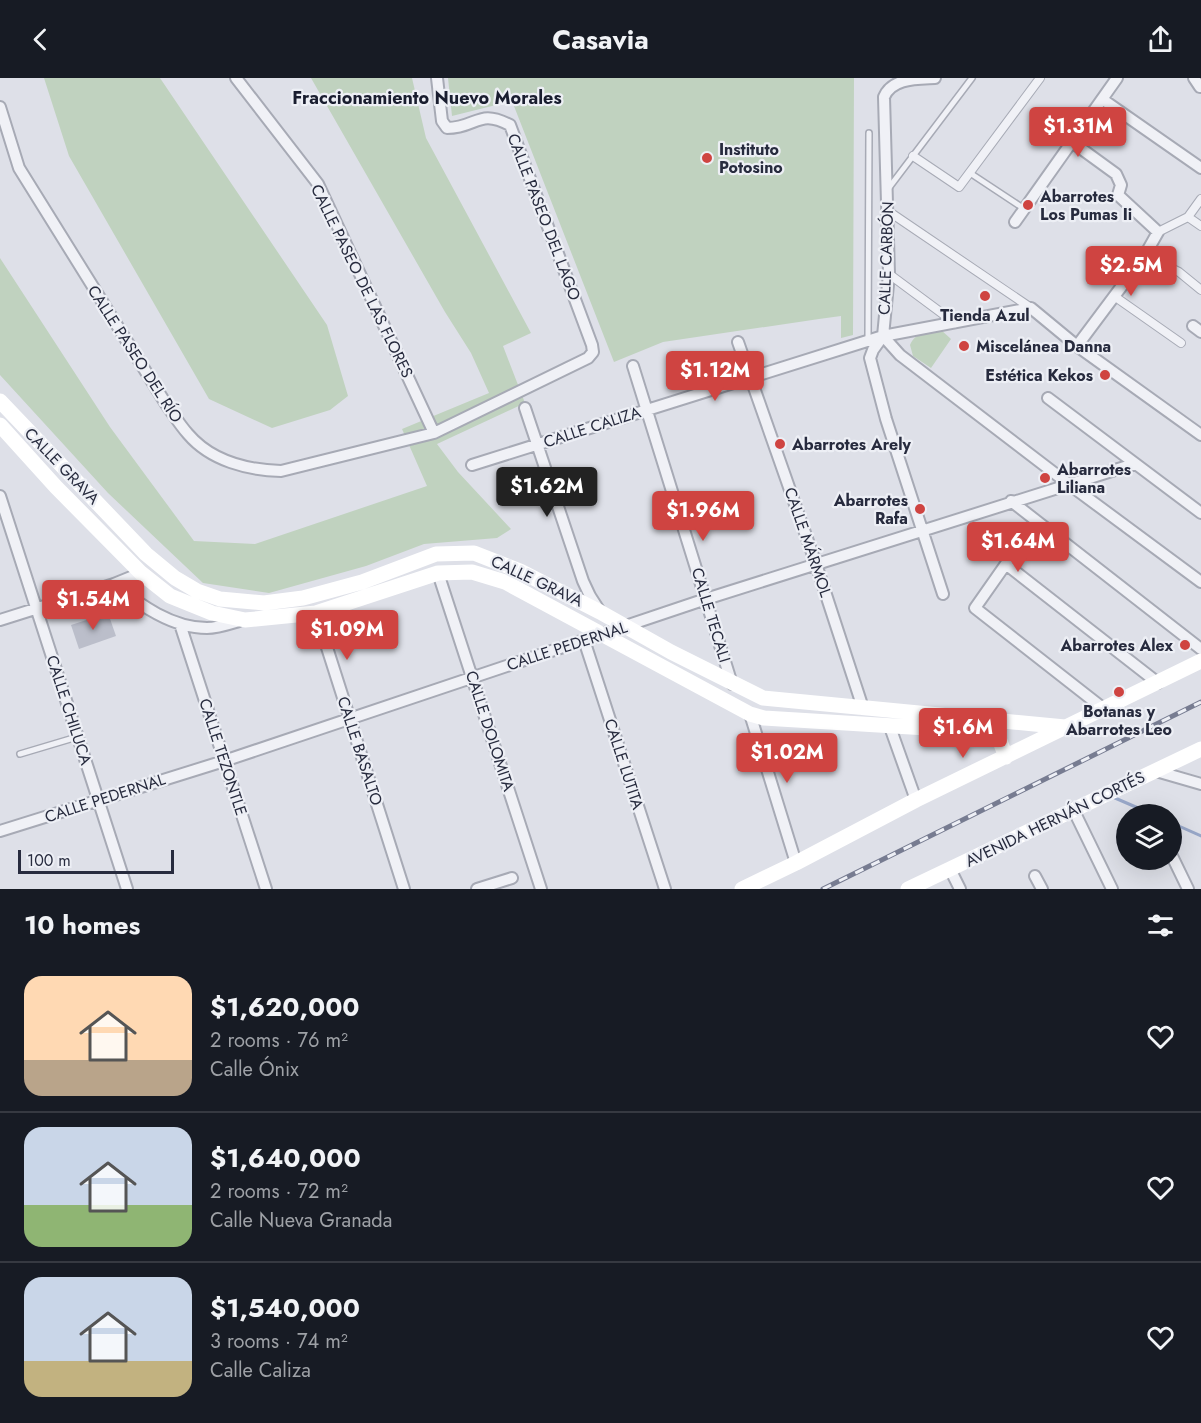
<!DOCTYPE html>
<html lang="en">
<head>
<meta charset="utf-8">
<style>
	:root { --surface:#171b24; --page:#242831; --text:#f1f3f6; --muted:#9ea1a6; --line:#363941; --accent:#cf4441 }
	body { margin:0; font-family:Jost,sans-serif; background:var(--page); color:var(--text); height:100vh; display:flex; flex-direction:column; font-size:22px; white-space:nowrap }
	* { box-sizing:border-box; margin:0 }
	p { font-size:20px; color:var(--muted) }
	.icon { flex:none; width:33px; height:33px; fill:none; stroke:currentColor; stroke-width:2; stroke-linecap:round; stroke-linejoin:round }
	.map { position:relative; height:811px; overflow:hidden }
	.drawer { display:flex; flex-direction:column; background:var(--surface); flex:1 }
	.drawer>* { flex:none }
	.fabs { position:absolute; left:1116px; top:726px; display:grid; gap:12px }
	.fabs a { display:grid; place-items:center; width:66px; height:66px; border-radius:50%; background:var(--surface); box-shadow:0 6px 24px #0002; font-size:30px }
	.scale { position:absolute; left:18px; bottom:15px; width:156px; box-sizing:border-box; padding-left:6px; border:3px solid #272b3e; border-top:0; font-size:16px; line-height:21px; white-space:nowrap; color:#272b3e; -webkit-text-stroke:4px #edeff5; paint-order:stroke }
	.price { position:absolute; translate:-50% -51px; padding:0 14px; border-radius:6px; background:var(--accent); color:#fff; font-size:20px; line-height:39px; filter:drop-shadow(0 2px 3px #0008) }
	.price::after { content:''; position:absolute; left:50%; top:36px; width:18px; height:14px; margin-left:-9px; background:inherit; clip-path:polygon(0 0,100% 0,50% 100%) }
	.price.active { background:#222; color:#fff }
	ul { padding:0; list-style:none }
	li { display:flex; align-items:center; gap:18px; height:150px; padding:0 24px }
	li+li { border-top:2px solid var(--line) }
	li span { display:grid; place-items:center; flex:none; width:168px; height:120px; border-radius:18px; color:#555 }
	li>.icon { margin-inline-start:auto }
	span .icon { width:72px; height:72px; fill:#fffc; stroke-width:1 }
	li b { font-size:26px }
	h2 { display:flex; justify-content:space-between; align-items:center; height:72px; padding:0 24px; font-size:26px }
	header { display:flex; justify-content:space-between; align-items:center; height:78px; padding:0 24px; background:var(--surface); font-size:27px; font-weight:700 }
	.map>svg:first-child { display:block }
</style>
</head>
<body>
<header><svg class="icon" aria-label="back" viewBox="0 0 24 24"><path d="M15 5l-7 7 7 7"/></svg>Casavia<svg class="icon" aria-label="share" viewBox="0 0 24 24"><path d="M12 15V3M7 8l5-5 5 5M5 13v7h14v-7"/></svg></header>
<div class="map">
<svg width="1201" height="811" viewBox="0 0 1201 811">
	<rect width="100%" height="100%" fill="#dee0e8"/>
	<path fill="#c0d2bf" d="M 44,0 L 160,0 L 327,247 L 348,318 L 330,332 L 272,350 L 209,321 L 69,78 Z
		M 311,0 L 412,0 L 426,60 L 531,255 L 503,268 L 525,325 L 437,366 L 458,394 L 511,451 L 497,460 L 424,466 L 366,488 L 269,515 L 203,505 L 108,415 L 0,297 L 0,180 L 110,349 L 194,463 L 255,466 L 427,408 L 402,351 L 489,315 L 471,275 L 445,234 Z
		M 448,0 L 854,0 L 853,257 L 841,260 L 841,238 L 819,241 L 663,264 L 614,284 L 512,23 L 452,38 Z
		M 940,251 L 951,261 L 931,290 L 913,278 L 910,267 C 915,255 927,254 940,251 Z"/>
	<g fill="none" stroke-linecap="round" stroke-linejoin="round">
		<path stroke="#98a7c8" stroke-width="3" d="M 1115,720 L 1152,736
			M 1172,745 L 1201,758"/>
	</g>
	<path fill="#bbbeca" d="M 108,535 L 116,558 L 79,571 L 71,547 Z"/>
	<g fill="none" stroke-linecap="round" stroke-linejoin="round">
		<defs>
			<path id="service" d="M 970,95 L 1023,130
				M 888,111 L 972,0
				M 868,262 L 869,55
				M 20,676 L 77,659"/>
			<path id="pedestrian" d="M 913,78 L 959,109 L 1040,0
				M 888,133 L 1031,230
				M 1188,139 L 1201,148
				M 1158,154 L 1188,139 L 1201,121
				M 1145,177 L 1179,194 L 1201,212
				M 889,196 L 955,245
				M 1114,218 L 1181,265"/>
			<path id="minor" d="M 236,0 L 318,106 L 434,355
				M 935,0 C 916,1 892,0 884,19 L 889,196 L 883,258 L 873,272 L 870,280 L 886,341 L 943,516
				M 1194,0 L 1200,9
				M 1102,21 L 1201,90
				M 0,29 L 19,90 L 166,326 C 173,336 180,347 188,356 C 211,383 248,392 281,393 L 434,355 L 588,280 L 593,274 L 592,267 L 510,47 C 478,30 477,50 447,50 L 442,43 L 437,0
				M 1072,64 L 1116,96 L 1121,107 L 1118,117 L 1158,154 L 1145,177 L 1077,268
				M 1015,144 L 1117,0
				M 1193,248 L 1201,254
				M 883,258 L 900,277 L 1070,407 L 1201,504
				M 738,264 L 816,486 L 863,630
				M 633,288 L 732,606
				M 1048,320 L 1201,435
				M 525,330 L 583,503 L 590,518 L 599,532
				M 472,387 L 883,258 L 1031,230 L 1077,268 L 1201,357
				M 0,418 L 127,811
				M 1011,423 L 1201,571
				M 1036,443 L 975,530 L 1104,631
				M 1007,487 L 1158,605
				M 438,495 L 541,811
				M 114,506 C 140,527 172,550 207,550 C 217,550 229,546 239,543
				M 316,535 L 404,811
				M 0,542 L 114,506 L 141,495
				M 180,546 L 266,811
				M 584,562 L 665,811
				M 750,636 L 796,785
				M 890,649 L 916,722
				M 1156,693 L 1201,706
				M 1073,731 L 1112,811
				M 0,753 L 224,683 L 706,521 L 1134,386
				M 1172,778 L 1188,811
				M 950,791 L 960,811
				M 1035,798 L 1042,811
				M 477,811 L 512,800"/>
		</defs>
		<use href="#service" stroke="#a7aab5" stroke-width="8"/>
		<use href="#pedestrian" stroke="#a7aab5" stroke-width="10"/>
		<use href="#minor" stroke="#a7aab5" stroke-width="14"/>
		<use href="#service" stroke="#f0f1f6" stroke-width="5"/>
		<use href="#pedestrian" stroke="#f0f1f6" stroke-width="8"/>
		<use href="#minor" stroke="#f0f1f6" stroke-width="10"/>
		<path stroke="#fff" stroke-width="15" d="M 0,323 L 146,476 L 175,500 L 197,513 L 220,521 L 264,525 L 303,520 L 362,504 L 436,476 L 474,475 L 520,493 L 600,534 L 671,574 L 763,620 L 1065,649
			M 0,347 L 56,409 L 141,495 L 170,518 L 212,535 L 245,542 L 316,535 L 438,495 L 472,494 L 505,504 L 750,636 L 764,640 L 992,654 L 998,658 L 1006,679
			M 742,811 L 796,785 L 916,722 L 1201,583
			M 908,811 L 1201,671"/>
		<defs>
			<path id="rail" d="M 823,811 L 1201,624"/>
		</defs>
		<use href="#rail" stroke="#777c91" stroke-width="5"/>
		<use href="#rail" stroke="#edeff5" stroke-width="3" stroke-dasharray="9" stroke-linecap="butt"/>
	</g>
	<g fill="#cf4441" stroke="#edeff5" stroke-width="2">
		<circle cx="707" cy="80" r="6"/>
		<circle cx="1028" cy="127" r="6"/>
		<circle cx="985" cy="218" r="6"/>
		<circle cx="964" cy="268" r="6"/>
		<circle cx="1105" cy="297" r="6"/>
		<circle cx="780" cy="366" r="6"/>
		<circle cx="1045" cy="400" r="6"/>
		<circle cx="920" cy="431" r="6"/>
		<circle cx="1185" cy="567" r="6"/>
		<circle cx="1119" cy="614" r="6"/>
	</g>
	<g text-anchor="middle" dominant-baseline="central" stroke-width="4.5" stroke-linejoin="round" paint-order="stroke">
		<g font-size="16" font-weight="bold" fill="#272b3e" stroke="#edeff5" text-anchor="start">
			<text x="719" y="71">Instituto<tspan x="719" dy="18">Potosino</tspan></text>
			<text x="1040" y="118">Abarrotes<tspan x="1040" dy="18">Los Pumas Ii</tspan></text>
			<text x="985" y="237" text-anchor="middle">Tienda Azul</text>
			<text x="976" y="268">Miscelánea Danna</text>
			<text x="1093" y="297" text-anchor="end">Estética Kekos</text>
			<text x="792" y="366">Abarrotes Arely</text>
			<text x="1057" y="391">Abarrotes<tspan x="1057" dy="18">Liliana</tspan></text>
			<text x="908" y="422" text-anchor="end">Abarrotes<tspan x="908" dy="18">Rafa</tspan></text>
			<text x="1173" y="567" text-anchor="end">Abarrotes Alex</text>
			<text x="1119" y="633" text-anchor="middle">Botanas y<tspan x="1119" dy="18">Abarrotes Leo</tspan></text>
		</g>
		<g font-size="16" fill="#272b3e" stroke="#edeff5">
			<text transform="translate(544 139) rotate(69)">CALLE PASEO DEL LAGO</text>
			<text transform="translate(886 180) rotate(-88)">CALLE CARBÓN</text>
			<text transform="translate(362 203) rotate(64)">CALLE PASEO DE LAS FLORES</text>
			<text transform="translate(135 276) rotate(57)">CALLE PASEO DEL RÍO</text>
			<text transform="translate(592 349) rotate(-18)">CALLE CALIZA</text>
			<text transform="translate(62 388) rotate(46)">CALLE GRAVA</text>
			<text transform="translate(808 464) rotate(71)">CALLE MÁRMOL</text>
			<text transform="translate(537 503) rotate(25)">CALLE GRAVA</text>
			<text transform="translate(711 537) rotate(73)">CALLE TECALI</text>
			<text transform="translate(567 568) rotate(-18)">CALLE PEDERNAL</text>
			<text transform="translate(69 632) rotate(72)">CALLE CHILUCA</text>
			<text transform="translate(490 653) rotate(72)">CALLE DOLOMITA</text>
			<text transform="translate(360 673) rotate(72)">CALLE BASALTO</text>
			<text transform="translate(223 679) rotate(72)">CALLE TEZONTLE</text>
			<text transform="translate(624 686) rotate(72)">CALLE LUTITA</text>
			<text transform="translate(105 720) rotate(-18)">CALLE PEDERNAL</text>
			<text transform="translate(1055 741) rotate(-26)">AVENIDA HERNÁN CORTÉS</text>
		</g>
		<g font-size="18" font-weight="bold" fill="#191d2f" stroke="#edeff5">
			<text x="427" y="20">Fraccionamiento Nuevo Morales</text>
		</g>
	</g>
</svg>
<div class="fabs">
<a><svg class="icon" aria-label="layers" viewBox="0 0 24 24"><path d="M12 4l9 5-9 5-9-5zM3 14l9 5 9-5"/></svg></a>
</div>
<div class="scale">100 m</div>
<b class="price" style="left:1078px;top:80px">$1.31M</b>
<b class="price" style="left:1131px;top:219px">$2.5M</b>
<b class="price" style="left:715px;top:324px">$1.12M</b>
<b class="price active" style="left:547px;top:440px">$1.62M</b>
<b class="price" style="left:703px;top:464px">$1.96M</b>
<b class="price" style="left:1018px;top:495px">$1.64M</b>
<b class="price" style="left:93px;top:553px">$1.54M</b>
<b class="price" style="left:347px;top:583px">$1.09M</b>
<b class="price" style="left:963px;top:681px">$1.6M</b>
<b class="price" style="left:787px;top:706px">$1.02M</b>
</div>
<section class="drawer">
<h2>10 homes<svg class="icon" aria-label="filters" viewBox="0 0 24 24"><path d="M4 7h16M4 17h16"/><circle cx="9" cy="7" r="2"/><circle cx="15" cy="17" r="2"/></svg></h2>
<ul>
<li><span style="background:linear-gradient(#ffd9b3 70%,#b9a48a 0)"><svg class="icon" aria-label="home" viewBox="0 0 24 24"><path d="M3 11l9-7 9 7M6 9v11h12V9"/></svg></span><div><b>$1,620,000</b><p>2 rooms · 76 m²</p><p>Calle Ónix</p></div><svg class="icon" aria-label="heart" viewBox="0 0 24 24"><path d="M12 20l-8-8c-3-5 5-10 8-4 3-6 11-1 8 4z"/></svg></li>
<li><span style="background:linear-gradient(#c9d6e8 65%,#8fb573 0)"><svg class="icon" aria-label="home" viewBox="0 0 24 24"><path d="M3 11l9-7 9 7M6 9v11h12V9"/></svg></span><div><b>$1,640,000</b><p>2 rooms · 72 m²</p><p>Calle Nueva Granada</p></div><svg class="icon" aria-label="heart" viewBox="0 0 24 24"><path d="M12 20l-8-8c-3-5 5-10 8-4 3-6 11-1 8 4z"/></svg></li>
<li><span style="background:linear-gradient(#c9d6e8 70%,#c2b280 0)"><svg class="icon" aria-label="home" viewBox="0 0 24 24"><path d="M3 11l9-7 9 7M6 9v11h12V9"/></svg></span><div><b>$1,540,000</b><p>3 rooms · 74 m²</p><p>Calle Caliza</p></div><svg class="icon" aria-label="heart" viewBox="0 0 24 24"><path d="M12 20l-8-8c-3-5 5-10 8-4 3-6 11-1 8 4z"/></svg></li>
</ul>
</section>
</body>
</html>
